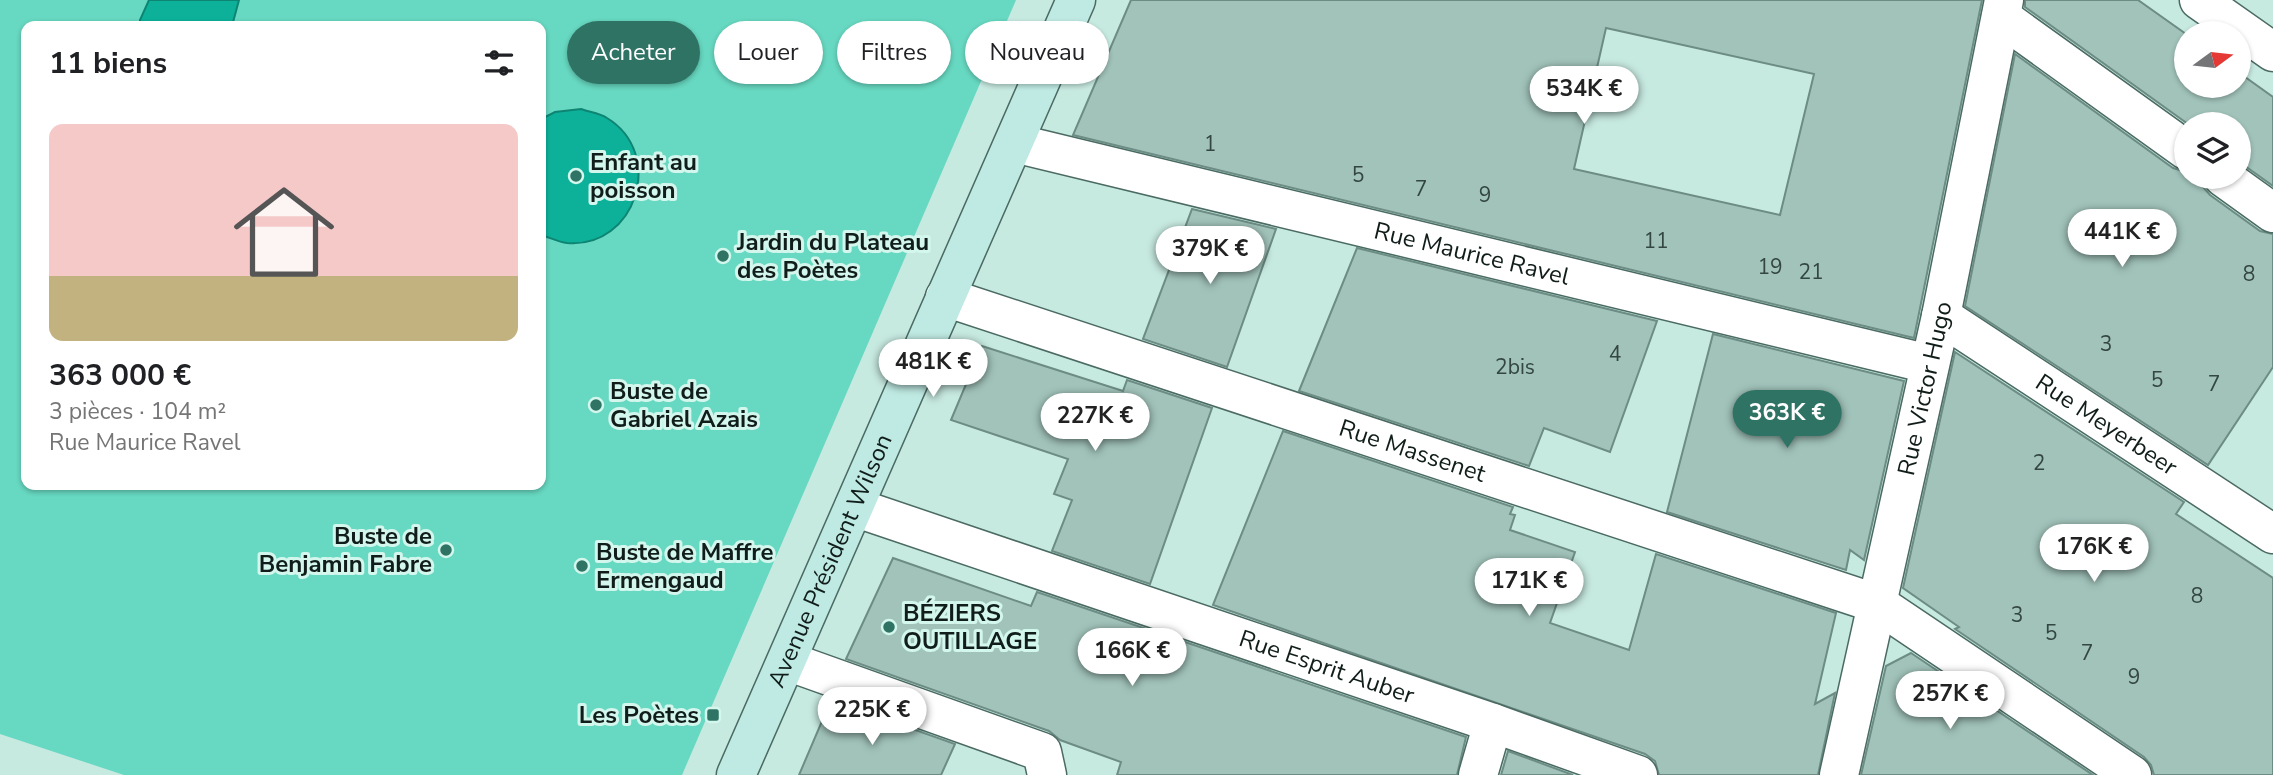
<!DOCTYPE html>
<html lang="fr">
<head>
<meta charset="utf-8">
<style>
	:root { --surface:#fff; --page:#f6f6f6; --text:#202124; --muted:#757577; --accent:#2f7365 }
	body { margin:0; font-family:"Nunito Sans",sans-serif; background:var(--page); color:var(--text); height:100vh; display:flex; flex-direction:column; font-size:26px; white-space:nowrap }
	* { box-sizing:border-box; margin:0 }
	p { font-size:23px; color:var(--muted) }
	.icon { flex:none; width:38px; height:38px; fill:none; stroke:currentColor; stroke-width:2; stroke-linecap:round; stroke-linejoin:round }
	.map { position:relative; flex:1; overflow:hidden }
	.sheet { position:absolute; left:21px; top:21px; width:525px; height:469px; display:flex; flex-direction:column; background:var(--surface); border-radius:14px; box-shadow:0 2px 5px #0004 }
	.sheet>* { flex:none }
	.guide { position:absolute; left:567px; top:21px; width:665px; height:63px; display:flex; gap:14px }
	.needle { width:46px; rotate:75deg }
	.tools { position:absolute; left:2174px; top:21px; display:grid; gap:14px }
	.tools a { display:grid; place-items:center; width:77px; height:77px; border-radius:50%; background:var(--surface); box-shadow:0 2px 5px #0004; font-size:35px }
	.price { position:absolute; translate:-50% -60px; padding:0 16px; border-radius:24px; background:#fff; color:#222; font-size:23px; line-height:46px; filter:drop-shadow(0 2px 4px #0008) }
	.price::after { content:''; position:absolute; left:50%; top:42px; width:21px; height:16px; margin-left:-10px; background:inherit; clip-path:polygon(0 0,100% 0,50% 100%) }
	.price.active { background:var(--accent); color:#fff }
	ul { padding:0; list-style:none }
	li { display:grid; align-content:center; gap:14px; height:371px; padding:0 28px }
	li span { display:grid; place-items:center; height:217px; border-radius:14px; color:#555 }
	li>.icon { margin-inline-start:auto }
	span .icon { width:126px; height:126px; fill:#fffc; stroke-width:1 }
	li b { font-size:30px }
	h2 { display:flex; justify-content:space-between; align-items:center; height:84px; padding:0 28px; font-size:30px }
	.chip { padding:0 24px; border-radius:32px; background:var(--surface); box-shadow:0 2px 5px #0004; font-size:24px; line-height:63px }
	.chip.active { background:var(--accent); color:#fff }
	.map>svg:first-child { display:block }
</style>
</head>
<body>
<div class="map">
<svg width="2273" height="775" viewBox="0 0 2273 775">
	<rect width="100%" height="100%" fill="#c6e9e0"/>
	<path fill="#67d8c1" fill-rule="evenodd" d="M 0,0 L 1016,0 L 682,775 L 124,775 L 0,734 ZM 26,26 L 541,26 L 541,485 L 26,485 Z"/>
	<path fill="#0db199" stroke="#0e8573" stroke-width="2" d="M 149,0 L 239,0 L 232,26 L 140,26 L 140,20 Z
		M 581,109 C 589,112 600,113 607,118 C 666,154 636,249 567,243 C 558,242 549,237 541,235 L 541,119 L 555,112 Z"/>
	<path fill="#a1c3ba" stroke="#6c8c84" stroke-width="2" fill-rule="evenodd" d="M 1131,0 L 1982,0 L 1914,338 L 1073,135 ZM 1606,28 L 1814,74 L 1780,215 L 1574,169 Z
		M 2025,0 L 2138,0 L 2186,34 L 2186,86 L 2238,86 L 2238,72 L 2273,97 L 2273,186 L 2238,161 L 2238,124 L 2188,124 L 2025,7 Z
		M 2015,54 L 2173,168 L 2186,172 L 2186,177 L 2201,177 L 2203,187 L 2210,195 L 2260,231 L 2273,234 L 2273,367 L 2208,465 L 1965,306 Z
		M 1192,209 L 1276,229 L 1227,367 L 1143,339 Z
		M 1357,248 L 1657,321 L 1610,452 L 1544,428 L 1529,466 L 1299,391 Z
		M 1713,334 L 1904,381 L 1864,560 L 1850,550 L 1846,570 L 1667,512 Z
		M 982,346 L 1123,391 L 1127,380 L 1212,408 L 1150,584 L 1052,551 L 1072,500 L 1054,494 L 1068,459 L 951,420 Z
		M 1955,352 L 2184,502 L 2176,514 L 2273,578 L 2273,775 L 2154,775 L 2151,765 L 2144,757 L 1955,629 L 1959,627 L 1903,588 Z
		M 1283,431 L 1513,507 L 1510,514 L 1515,515 L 1510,530 L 1575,552 L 1550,623 L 1629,650 L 1656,554 L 1836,613 L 1815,704 L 1835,693 L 1818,775 L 1659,775 L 1655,761 L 1645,754 L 1213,605 Z
		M 893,558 L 1031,606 L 1037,592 L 1466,737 L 1457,775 L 1117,775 L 1121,762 L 1060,740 L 1049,731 L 846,659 Z
		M 1911,653 L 2093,775 L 1861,775 L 1886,666 Z
		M 831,700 L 955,744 L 941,775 L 799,775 Z
		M 1508,751 L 1573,775 L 1501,775 Z"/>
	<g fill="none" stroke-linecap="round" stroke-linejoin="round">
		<defs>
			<g id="minor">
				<path d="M 2199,0 L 2273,52"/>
				<path d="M 2001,17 L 2186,150"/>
				<path id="s1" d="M 1014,143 L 1929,364"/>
				<path d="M 2223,177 L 2273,213"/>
				<path id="s2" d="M 945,297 L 1878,604 L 2132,775"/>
				<path id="s3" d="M 1941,316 L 2273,534"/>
				<path id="s4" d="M 854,507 L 1493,723 L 1638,775"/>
				<path d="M 787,661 L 1042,752 L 1047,775"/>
				<path d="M 1478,775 L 1493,723"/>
				<path id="s5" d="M 1839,775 L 1941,316 L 2004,0"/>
			</g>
			<g id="secondary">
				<path id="s6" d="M 736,775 L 1076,0"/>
			</g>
		</defs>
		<use href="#minor" stroke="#4a6a62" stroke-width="41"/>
		<use href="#secondary" stroke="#4a6a62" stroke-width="41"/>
		<use href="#minor" stroke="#fff" stroke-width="38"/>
		<use href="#secondary" stroke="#bfeae3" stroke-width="38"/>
	</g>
	<g fill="#2f7365" stroke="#d3f6ed" stroke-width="2.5">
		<circle cx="576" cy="176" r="7"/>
		<circle cx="723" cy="256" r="7"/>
		<circle cx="596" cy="405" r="7"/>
		<circle cx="446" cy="550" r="7"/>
		<circle cx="582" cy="566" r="7"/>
		<circle cx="889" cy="627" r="7"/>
		<rect x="706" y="708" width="14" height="14" rx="3.5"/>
	</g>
	<g text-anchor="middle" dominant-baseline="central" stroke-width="6" stroke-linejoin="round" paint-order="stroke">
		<g font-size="21" fill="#344642">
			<text x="1210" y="144">1</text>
			<text x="1358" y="175">5</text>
			<text x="1421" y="189">7</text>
			<text x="1485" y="195">9</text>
			<text x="1656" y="241">11</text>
			<text x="1770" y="267">19</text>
			<text x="1811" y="272">21</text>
			<text x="2249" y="274">8</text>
			<text x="2106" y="344">3</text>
			<text x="1615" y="354">4</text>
			<text x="1515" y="367">2bis</text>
			<text x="2157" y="380">5</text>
			<text x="2214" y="384">7</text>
			<text x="2039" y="463">2</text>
			<text x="2197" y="596">8</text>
			<text x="2017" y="615">3</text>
			<text x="2051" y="633">5</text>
			<text x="2087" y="653">7</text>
			<text x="2134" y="677">9</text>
		</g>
		<g font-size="24" font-weight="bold" fill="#101d1a" stroke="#d3f6ed" text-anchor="start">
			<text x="590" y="162">Enfant au<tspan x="590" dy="28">poisson</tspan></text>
			<text x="737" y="242">Jardin du Plateau<tspan x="737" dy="28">des Poètes</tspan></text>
			<text x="610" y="391">Buste de<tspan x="610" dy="28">Gabriel Azais</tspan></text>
			<text x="432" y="536" text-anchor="end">Buste de<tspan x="432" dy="28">Benjamin Fabre</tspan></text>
			<text x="596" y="552">Buste de Maffre<tspan x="596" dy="28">Ermengaud</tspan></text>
			<text x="903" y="613">BÉZIERS<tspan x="903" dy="28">OUTILLAGE</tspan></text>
			<text x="699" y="715" text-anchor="end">Les Poètes</text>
		</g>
		<g font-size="24" fill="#101d1a" stroke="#d3f6ed">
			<text stroke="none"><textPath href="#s1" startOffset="471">Rue Maurice Ravel</textPath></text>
			<text stroke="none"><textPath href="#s5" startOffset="396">Rue Victor Hugo</textPath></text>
			<text stroke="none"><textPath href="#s3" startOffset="198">Rue Meyerbeer</textPath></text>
			<text stroke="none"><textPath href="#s2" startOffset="492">Rue Massenet</textPath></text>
			<text stroke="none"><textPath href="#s6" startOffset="234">Avenue Président Wilson</textPath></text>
			<text stroke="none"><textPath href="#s4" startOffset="499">Rue Esprit Auber</textPath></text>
		</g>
	</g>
</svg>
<div class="tools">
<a><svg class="needle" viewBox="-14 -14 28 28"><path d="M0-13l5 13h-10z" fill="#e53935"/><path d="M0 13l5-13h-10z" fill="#757577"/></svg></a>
<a><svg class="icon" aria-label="layers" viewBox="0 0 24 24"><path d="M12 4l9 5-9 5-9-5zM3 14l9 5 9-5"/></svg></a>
</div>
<b class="price" style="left:1584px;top:126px">534K €</b>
<b class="price" style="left:2122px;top:269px">441K €</b>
<b class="price" style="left:1210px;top:286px">379K €</b>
<b class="price" style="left:933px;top:399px">481K €</b>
<b class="price active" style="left:1787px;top:450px">363K €</b>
<b class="price" style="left:1095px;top:453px">227K €</b>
<b class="price" style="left:2094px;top:584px">176K €</b>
<b class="price" style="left:1529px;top:618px">171K €</b>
<b class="price" style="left:1132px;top:688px">166K €</b>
<b class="price" style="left:1950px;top:731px">257K €</b>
<b class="price" style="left:872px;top:747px">225K €</b>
<div class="guide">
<a class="chip active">Acheter</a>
<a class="chip">Louer</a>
<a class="chip">Filtres</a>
<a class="chip">Nouveau</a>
</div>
<section class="sheet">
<h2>11 biens<svg class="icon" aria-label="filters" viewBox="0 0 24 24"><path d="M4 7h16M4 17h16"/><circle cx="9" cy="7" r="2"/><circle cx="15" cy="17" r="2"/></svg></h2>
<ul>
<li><span style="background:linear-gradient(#f6c9c9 70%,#c2b280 0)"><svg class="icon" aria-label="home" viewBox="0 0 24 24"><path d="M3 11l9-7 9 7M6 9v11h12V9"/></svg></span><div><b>363 000 €</b><p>3 pièces · 104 m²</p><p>Rue Maurice Ravel</p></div></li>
</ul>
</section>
</div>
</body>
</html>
